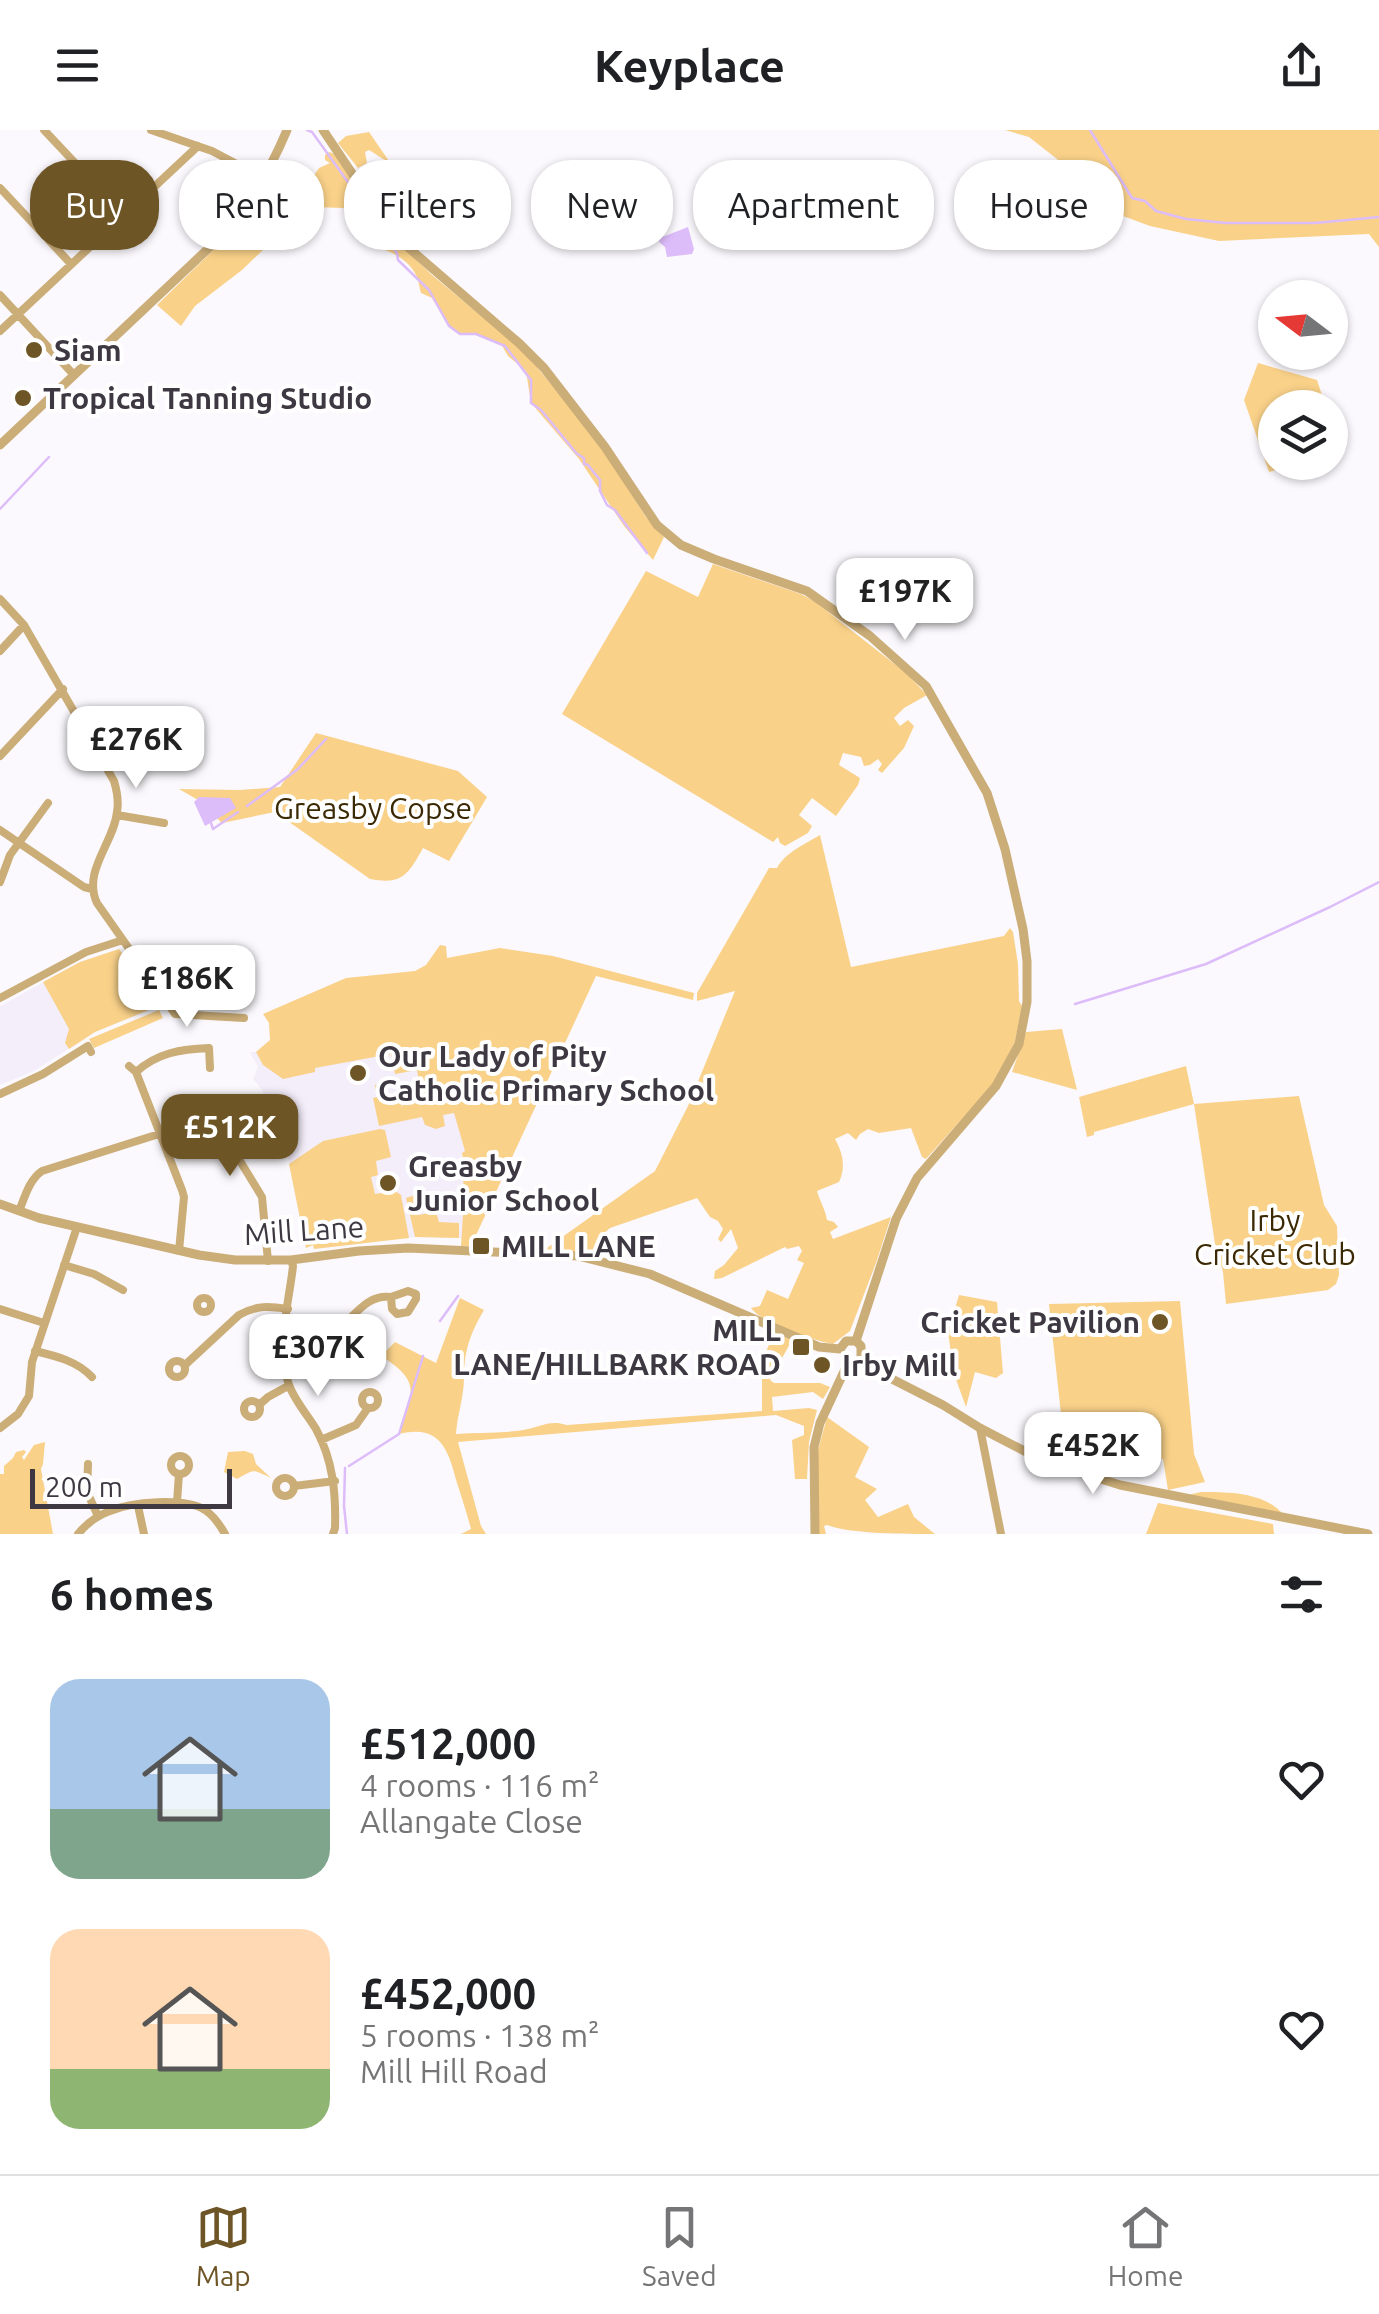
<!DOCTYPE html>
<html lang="en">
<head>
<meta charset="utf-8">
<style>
	:root { --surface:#fff; --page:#f6f6f6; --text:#202124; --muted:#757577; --line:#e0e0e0; --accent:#6e5526 }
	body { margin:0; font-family:Ubuntu,sans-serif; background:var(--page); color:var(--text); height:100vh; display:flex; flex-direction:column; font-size:38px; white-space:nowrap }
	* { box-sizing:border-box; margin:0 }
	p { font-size:32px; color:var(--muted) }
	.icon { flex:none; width:55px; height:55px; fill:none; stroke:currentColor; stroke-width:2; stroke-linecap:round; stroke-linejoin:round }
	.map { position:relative; height:1404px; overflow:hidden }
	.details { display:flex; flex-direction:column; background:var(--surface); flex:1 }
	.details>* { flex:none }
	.banner { position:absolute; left:30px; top:30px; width:1320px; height:90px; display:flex; gap:20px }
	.needle { width:65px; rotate:286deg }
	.buttons { position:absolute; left:1258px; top:150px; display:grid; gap:20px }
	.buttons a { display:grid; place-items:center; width:90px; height:90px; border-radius:50%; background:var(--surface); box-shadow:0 2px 8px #0004; font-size:50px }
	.scale { position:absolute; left:30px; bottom:25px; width:202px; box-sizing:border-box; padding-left:10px; border:5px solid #3d3841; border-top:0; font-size:28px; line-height:35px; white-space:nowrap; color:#3d3841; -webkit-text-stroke:8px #fff; paint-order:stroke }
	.price { position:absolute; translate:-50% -85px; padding:0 22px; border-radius:20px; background:#fff; color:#222; font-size:32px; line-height:65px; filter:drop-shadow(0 2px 5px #0008) }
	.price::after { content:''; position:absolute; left:50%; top:60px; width:30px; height:22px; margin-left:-15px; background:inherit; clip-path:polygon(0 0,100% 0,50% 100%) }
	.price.selected { background:var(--accent); color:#fff }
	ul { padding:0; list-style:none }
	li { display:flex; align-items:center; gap:30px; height:250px; padding:0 50px }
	li span { display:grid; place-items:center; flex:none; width:280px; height:200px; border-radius:30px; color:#555 }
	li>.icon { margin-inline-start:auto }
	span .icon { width:120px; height:120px; fill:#fffc; stroke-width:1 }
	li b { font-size:42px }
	h2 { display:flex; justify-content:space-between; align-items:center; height:120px; padding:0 50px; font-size:42px }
	.pill { padding:0 35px; border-radius:40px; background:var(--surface); box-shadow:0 2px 8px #0004; font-size:35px; line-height:90px }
	.pill.selected { background:var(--accent); color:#fff }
	header { display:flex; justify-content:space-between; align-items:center; height:130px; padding:0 50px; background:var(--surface); font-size:45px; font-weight:600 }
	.dock { display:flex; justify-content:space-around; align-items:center; height:140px; border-top:2px solid var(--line); background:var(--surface); font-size:28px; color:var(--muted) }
	.dock a { display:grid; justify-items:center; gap:5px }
	.dock .selected { color:var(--accent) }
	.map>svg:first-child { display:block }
</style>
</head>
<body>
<header><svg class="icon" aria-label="menu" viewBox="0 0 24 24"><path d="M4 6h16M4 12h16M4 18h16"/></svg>Keyplace<svg class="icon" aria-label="share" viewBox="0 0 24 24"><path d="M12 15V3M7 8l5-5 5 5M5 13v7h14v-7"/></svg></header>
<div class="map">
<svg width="1379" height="1404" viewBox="0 0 1379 1404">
	<rect width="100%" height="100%" fill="#fbf9fd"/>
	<path fill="#f4eefa" d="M 119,819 L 161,875 L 95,902 L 34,941 L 0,955 L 0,876 L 80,832 Z
		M 438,849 L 489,1077 L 473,1111 L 459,1108 L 415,1107 L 314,1119 L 313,1115 L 309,1115 L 306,1118 L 287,1021 L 262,960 L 253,949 L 258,937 L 250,922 L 256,922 L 270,911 L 269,893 Z"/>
	<path fill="#f9d189" d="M 1005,0 L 1379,0 L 1379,117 L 1369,104 L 1219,111 L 1150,96 L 1104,79 L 1078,59 L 1057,29 L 1029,7 Z
		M 369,2 L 391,34 L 369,20 L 365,22 L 367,33 L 358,38 L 338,13 L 346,6 Z
		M 329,22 L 335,24 L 385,100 L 432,145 L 520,218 L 536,236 L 583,293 L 613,335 L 646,387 L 664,407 L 653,430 L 624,396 L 579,329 L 531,273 L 526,241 L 508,226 L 501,214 L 476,204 L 460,204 L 449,196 L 432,168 L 421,163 C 419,157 419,151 416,145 C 409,130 387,117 371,118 L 356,101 L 355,91 L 351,84 L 343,78 L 314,77 L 288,96 L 242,140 L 195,176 L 181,196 L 157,175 L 234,100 L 264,57 L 287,66 L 299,51 L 306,57 L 319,38 L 330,33 L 325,30 L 325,25 Z
		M 1258,233 L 1317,250 L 1326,277 L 1275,278 L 1275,332 L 1302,333 L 1269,342 L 1244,270 Z
		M 713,434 L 801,464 L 814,471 L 906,543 L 927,565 L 904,578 L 894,588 L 900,596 L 908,590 L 914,596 L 904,618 L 882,643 L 878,640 L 882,634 L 878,629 L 870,635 L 864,636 L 861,627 L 843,623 L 839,635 L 860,648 L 858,655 L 836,686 L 812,668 L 799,685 L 812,696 L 808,703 L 785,716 L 780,713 L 778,707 L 773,712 L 562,584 L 646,441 L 698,467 Z
		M 316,603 L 458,641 L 487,667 L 449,731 L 423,718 C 408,745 402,755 370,749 L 275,682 L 222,693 L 198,670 L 179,659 L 240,660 L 280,657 Z
		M 820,705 L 851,837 L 1004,806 L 1010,798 L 1013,802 L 1018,834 L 1019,871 L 1022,876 L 1015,912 L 994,953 L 926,1029 L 922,1027 L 911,998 L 879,1003 L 868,999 L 860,1004 L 856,1010 L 848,1003 L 835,1009 C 843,1023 846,1037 839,1052 L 817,1061 C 820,1072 825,1078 827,1090 L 834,1092 L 838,1097 L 830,1102 L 833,1109 L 891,1087 L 876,1133 L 850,1201 L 833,1214 C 812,1210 764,1195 751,1178 L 760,1176 L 767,1160 L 788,1169 L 804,1133 L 797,1130 L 802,1121 L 799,1116 L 787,1119 L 785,1117 L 722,1148 L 714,1149 L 715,1141 L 724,1135 L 738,1118 L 731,1099 L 721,1112 L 718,1109 L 723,1099 L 718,1091 L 710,1087 L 697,1068 L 610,1098 L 601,1106 L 590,1124 L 544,1120 L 655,1041 L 688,976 L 735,861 L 697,871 L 697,863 L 769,738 L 777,738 C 786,722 805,714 820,705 Z
		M 440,815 L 446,816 L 447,828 L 500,818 L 553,826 L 694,863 L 693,870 L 596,846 L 471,1116 L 461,1116 L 463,1084 L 471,1081 L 470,1075 L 468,1075 L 462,1046 L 466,1045 L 462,1023 L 465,1021 L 454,983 L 443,985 L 445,996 L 436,999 L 425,995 L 422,987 L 379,996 L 373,968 L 377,967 L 375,955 L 385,954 L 388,965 L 398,963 L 402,977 L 408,959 L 420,957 L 417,940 L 395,944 L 391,924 L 315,938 L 315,942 L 283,949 L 263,935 L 256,922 L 270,910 L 269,893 L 263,884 L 346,848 L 415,841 L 426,835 Z
		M 119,819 L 161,875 L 95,902 L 69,919 L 65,913 L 69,899 L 43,852 L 80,832 Z
		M 159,880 L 163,888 L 94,918 L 89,909 Z
		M 1062,899 L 1077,960 L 1012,942 L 1026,902 Z
		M 1186,936 L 1194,974 L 1299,966 L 1324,1075 L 1337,1096 L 1339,1145 L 1336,1154 L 1328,1160 L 1226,1174 L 1223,1142 L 1215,1114 L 1194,974 L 1094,1002 L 1094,1005 L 1087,1007 L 1079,967 Z
		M 380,999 L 385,1000 L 391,1027 L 376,1031 L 378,1045 L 371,1047 L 375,1064 L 395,1061 L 401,1065 L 409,1108 L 314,1119 L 313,1115 L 306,1118 L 289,1034 L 323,1011 Z
		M 422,1063 L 425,1075 L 416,1077 L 418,1085 L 436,1082 L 439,1092 L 459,1093 L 459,1108 L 415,1107 L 406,1068 Z
		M 959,1165 L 997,1172 L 1003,1243 L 996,1248 L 975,1242 L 966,1277 L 954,1244 L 948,1202 Z
		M 460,1168 L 484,1180 C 470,1204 464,1221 464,1248 C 464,1267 457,1286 456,1304 C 479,1302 506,1304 528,1299 C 544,1295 551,1290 567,1295 L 762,1281 L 762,1231 L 774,1203 L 792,1210 L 770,1250 L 774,1253 L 820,1253 L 830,1257 L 823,1269 L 813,1262 L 772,1267 L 773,1281 L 809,1278 L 817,1280 L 809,1312 L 807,1349 L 795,1349 L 792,1310 L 804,1305 L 804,1296 L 776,1285 L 458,1312 L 481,1396 L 486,1404 L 461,1404 L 471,1399 C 467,1384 462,1368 457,1353 C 448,1320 441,1294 399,1304 C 412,1264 423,1252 381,1226 L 395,1212 L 436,1233 Z
		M 1180,1171 L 1194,1324 L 1205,1352 L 1168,1360 L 1163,1329 L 1075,1330 L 1065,1321 L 1049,1174 Z
		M 827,1287 L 869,1317 L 855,1347 L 877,1359 L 865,1370 L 878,1387 L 908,1374 L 914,1387 L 935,1404 C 906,1404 850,1404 827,1395 L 824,1396 L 826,1404 L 818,1404 L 817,1324 Z
		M 45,1312 L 43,1334 L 41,1339 L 53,1404 L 0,1404 L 0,1344 L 4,1344 L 4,1336 L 13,1328 L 16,1322 L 24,1320 L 26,1322 L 22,1327 L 24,1330 L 34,1315 Z
		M 245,1321 L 253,1324 L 256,1334 L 271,1348 C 251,1339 256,1339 237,1349 L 224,1342 L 228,1322 Z
		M 1201,1362 C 1228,1362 1261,1362 1281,1382 L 1279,1384 L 1188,1365 Z
		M 1158,1373 L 1273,1394 L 1274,1404 L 1146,1404 Z"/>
	<path fill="#ddbcfa" d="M 688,97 L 694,119 L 692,124 L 667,127 L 665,117 L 659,112 L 660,108 Z
		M 199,667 L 230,668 L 236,678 L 205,696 L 194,672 Z"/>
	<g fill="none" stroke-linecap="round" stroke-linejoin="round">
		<path stroke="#ddbcfa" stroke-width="2.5" d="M 307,0 L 312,2 L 358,66 L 352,71 L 362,95 L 363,108 L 371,116 L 384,115 L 391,116 L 397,123 L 398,130 L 429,160 L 449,196 L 460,204 L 476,204 L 505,216 L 531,250 L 531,273 L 541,280 L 577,324 L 584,328 L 584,334 L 588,335 L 600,350 L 600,361 L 607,375 L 615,380 L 647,423
			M 1090,0 L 1132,68 L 1145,71 L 1156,81 L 1186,89 L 1226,93 L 1315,93 L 1379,87
			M 0,379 L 49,327
			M 247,676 L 298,639 L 326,609
			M 211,693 L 213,699 L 238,682
			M 1075,874 L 1206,834 L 1330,777 L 1379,752
			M 440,1191 L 458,1166
			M 349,1336 L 399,1304 L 423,1226
			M 345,1338 L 344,1376 L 347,1404"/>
		<path stroke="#cbad78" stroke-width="8" d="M 44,0 L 124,85
			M 151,0 L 212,21 L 265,49
			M 0,58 L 71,134
			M 0,165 L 74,245
			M 0,201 L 198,16
			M 0,469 L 24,495 L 114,651 C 117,661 119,671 117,682 C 114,713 82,741 97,773 L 175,884 L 244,888
			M 0,521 L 24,495
			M 0,626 L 63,559
			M 117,685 L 164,693
			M 0,700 L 84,757 L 92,759
			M 0,752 L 10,725 L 48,673
			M 0,868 L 86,822 L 123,810
			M 129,936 L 136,942 L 182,1060 L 184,1067 L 179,1121
			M 136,942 C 157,923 181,919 209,918 L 210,938
			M 0,964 L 43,944 L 88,916 L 91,922
			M 238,975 L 233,985 L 233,1007 L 237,1026 L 262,1067 L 268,1131
			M 219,978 L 233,985
			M 19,1081 C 25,1067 29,1050 42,1041 L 159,1004
			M 291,1130 L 293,1136 C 289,1173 276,1216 288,1252 C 293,1269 307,1284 316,1299 C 333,1330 336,1363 335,1398 L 333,1404
			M 64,1135 L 94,1144 L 123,1160
			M197 1175a7 7 0 1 1 14 0a7 7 0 1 1-14 0Z
			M 0,1179 L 44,1193
			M 284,1209 C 297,1210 311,1213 324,1208 C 350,1198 361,1163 391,1167 L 392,1179 L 397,1184 L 408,1182 L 416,1169 L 416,1164 L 408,1161 L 391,1167
			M 35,1221 C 56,1226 77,1231 92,1247
			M169 1239a8 8 0 1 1 16 0a8 8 0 1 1-16 0Z
			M 185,1235 L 239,1185 C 257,1175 269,1176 288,1179
			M362 1270a8 8 0 1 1 16 0a8 8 0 1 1-16 0Z
			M244 1279a8 8 0 1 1 16 0a8 8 0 1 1-16 0Z
			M 259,1275 L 268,1267 L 288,1256
			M 0,1298 L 18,1284 L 29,1266 L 32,1232 L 77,1097
			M 980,1298 L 1001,1404
			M 321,1310 L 356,1295 L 368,1278
			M171 1335a9 9 0 1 1 18 0a9 9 0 1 1-18 0Z
			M 88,1334 L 87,1362 L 98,1386
			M276 1357a9 9 0 1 1 18 0a9 9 0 1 1-18 0Z
			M 294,1356 L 335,1351
			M 177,1372 L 179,1344
			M 138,1376 L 144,1404
			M 78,1404 C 87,1393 96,1386 110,1381 C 131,1372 184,1367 205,1380 C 214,1386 220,1395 225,1404"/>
		<path stroke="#cbad78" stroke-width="9" d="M 323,0 L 378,82 L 403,113 L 520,214 L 544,238 L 605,317 L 657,395 L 681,415 L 714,429 L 807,461 L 870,506 L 926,556 L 987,663 L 1005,719 L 1023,799 L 1027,831 L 1027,872 L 1019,914 L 996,956 L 917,1048 L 896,1089 L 856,1211
			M 0,315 L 211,116 C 246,78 267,48 287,0
			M 0,1074 L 39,1088 L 199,1125 L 235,1130 L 291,1130 L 359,1121 L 408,1118 L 578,1126 L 650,1144 L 796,1207 L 819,1217 L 840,1219
			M 840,1219 L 846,1211 L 856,1211 L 861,1216 L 861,1227
			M 861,1227 L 890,1248 L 943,1275 L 980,1298 L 1032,1325 L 1060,1336 L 1120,1355 L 1368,1404
			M 815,1404 L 814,1317 L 820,1293 L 848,1233"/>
	</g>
	<g fill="#6e5526" stroke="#fff" stroke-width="4">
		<circle cx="34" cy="220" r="10"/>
		<circle cx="23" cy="268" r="10"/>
		<circle cx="358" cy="943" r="10"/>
		<circle cx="388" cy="1053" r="10"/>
		<rect x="471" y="1106" width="20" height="20" rx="5"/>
		<circle cx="1160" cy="1192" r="10"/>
		<rect x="791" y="1207" width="20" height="20" rx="5"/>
		<circle cx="822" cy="1235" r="10"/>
	</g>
	<g text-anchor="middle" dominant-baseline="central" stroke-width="8" stroke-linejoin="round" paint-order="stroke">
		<g font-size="30" font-weight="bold" fill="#3d3841" stroke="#fff" text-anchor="start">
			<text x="54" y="220">Siam</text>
			<text x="43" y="268">Tropical Tanning Studio</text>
			<text x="378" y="926">Our Lady of Pity<tspan x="378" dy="34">Catholic Primary School</tspan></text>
			<text x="408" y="1036">Greasby<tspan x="408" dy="34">Junior School</tspan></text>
			<text x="501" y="1116">MILL LANE</text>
			<text x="1140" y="1192" text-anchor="end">Cricket Pavilion</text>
			<text x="781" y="1200" text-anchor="end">MILL<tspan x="781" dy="34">LANE/HILLBARK ROAD</tspan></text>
			<text x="842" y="1235">Irby Mill</text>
		</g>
		<g font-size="30" fill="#3b2904" stroke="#fff">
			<text x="373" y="678">Greasby Copse</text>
			<text x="1275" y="1090">Irby<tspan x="1275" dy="34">Cricket Club</tspan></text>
		</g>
		<g font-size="30" fill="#3d3841" stroke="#fff">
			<text transform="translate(304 1100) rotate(-4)">Mill Lane</text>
		</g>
	</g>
</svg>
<div class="buttons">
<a><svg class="needle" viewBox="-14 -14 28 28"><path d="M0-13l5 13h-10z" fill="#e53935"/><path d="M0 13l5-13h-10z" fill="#757577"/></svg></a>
<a><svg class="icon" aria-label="layers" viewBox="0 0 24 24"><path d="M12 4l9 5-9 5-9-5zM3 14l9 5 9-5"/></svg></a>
</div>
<div class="scale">200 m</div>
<b class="price" style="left:905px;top:513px">£197K</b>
<b class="price" style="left:136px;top:661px">£276K</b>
<b class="price" style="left:187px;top:900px">£186K</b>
<b class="price selected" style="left:230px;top:1049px">£512K</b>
<b class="price" style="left:318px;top:1269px">£307K</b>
<b class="price" style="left:1093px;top:1367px">£452K</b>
<div class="banner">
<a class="pill selected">Buy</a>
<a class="pill">Rent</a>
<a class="pill">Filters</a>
<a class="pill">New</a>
<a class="pill">Apartment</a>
<a class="pill">House</a>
</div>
</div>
<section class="details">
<h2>6 homes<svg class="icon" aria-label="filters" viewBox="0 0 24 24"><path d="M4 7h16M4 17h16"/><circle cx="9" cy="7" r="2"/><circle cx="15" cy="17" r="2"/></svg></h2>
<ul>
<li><span style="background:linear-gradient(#a9c7e8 65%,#7fa58c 0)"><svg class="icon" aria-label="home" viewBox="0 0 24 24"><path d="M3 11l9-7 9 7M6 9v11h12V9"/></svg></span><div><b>£512,000</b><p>4 rooms · 116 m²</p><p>Allangate Close</p></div><svg class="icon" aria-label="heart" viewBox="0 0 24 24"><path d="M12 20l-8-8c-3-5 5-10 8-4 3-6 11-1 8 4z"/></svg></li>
<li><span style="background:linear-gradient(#ffd9b3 70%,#8fb573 0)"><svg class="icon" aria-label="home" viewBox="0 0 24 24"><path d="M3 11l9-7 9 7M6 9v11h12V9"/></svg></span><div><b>£452,000</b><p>5 rooms · 138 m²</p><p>Mill Hill Road</p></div><svg class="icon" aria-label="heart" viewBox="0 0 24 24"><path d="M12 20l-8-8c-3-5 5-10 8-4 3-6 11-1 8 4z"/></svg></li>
</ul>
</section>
<nav class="dock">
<a class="selected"><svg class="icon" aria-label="map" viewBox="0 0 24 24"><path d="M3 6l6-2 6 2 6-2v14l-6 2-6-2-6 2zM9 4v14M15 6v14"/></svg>Map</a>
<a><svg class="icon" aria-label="saved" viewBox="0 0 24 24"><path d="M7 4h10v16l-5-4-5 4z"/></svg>Saved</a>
<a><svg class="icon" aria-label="home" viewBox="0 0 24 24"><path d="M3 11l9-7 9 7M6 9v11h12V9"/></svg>Home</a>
</nav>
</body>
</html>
